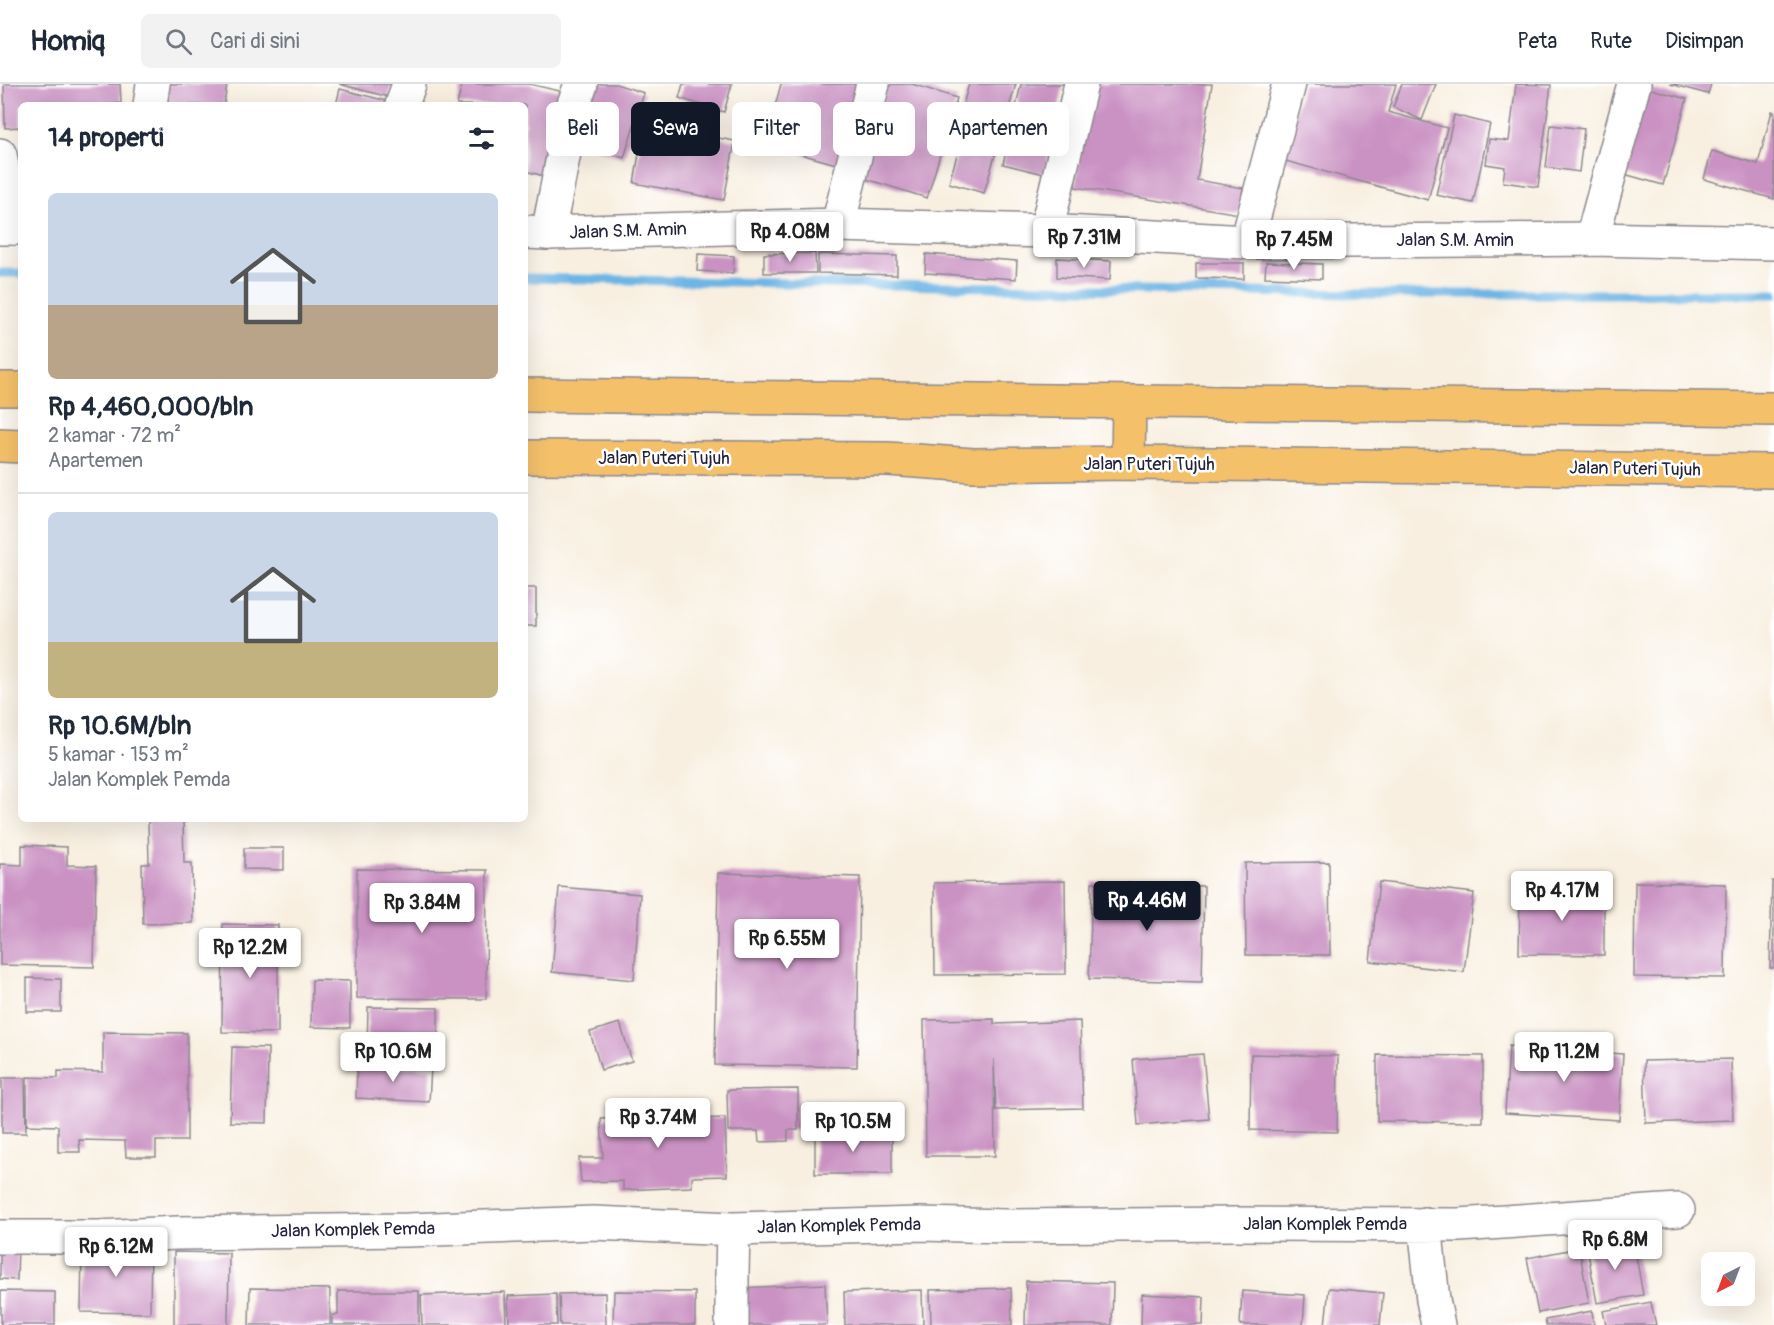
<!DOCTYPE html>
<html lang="id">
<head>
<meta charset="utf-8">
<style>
	:root { --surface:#fff; --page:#f2f2f3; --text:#1f2937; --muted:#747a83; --line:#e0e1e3; --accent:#111827 }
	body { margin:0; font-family:Pangolin,sans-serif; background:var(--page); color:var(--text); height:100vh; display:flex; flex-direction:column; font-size:22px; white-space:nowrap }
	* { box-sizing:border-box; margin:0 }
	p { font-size:20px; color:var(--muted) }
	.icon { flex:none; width:33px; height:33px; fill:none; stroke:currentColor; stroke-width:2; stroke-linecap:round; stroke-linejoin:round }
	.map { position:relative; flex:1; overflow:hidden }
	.drawer { position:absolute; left:18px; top:18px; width:510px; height:720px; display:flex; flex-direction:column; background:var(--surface); border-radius:9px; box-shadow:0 6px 24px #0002 }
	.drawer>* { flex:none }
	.guide { position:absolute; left:546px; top:18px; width:570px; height:54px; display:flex; gap:12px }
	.needle { width:39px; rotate:222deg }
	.controls { position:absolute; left:1701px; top:1168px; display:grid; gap:12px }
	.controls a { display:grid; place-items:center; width:54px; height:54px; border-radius:9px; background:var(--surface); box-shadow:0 6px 24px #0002; font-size:30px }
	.price { position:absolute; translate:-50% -51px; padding:0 14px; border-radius:6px; background:#fff; color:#222; font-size:20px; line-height:39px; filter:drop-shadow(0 2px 3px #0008) }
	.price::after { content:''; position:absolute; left:50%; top:36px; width:18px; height:14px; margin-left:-9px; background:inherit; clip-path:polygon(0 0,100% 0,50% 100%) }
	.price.current { background:var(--accent); color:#fff }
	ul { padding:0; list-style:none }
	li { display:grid; align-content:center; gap:12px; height:318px; padding:0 30px }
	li+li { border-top:2px solid var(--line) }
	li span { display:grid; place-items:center; height:186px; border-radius:9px; color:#555 }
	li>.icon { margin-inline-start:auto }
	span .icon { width:108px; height:108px; fill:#fffc; stroke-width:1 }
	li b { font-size:26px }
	h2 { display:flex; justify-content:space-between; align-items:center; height:72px; padding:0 30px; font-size:26px }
	.pill { padding:0 21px; border-radius:9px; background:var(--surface); box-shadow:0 6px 24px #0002; font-size:21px; line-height:54px }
	.pill.current { background:var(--accent); color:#fff }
	header { display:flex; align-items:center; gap:36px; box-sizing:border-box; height:84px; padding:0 30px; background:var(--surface); border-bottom:2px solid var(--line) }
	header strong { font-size:28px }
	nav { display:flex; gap:33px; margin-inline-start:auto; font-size:21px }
	.search { width:420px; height:54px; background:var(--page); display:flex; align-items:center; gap:15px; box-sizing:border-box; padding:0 21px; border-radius:9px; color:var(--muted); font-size:22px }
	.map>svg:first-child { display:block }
</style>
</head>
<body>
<header>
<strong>Homiq</strong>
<div class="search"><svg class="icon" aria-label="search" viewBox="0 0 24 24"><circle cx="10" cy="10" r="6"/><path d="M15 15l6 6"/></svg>Cari di sini</div>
<nav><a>Peta</a><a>Rute</a><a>Disimpan</a></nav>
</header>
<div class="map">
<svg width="1774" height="1241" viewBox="0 0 1774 1241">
	<rect width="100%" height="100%" fill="#fff"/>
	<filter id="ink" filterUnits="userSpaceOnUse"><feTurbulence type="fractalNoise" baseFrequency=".0167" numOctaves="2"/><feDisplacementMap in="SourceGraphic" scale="12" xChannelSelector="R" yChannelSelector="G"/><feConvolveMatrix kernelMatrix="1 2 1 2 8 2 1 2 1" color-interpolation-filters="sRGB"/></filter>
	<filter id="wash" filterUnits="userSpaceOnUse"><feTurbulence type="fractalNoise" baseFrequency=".008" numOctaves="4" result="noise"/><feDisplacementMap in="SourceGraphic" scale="24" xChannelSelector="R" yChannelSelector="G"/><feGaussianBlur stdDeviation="1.35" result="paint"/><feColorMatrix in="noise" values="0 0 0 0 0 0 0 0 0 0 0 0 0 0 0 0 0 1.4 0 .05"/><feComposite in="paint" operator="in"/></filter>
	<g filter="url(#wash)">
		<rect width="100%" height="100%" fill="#f8efe0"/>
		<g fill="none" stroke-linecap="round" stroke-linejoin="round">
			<path stroke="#6db5e5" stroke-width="9" d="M 0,189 L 21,189
				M 525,194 L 1354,210 L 1774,210"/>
		</g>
		<g id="blocks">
			<path fill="#ca92c3" d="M 4,0 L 120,0 L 121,19 L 101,21 L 21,21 L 21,43 L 5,44 Z
				M 165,0 L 227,0 L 224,21 L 161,21 Z
				M 339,0 L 392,0 L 389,13 Z
				M 462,0 L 529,0 L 564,8 L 544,92 L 525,87 L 525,21 L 457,21 Z
				M 593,0 L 616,0 L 644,9 L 624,74 L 575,58 Z
				M 683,0 L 732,0 L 724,28 L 679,14 Z
				M 781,0 L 865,0 L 843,82 L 765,60 Z
				M 888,0 L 912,0 L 957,14 L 927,114 L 860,93 Z
				M 969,0 L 1016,0 L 984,109 L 949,99 L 960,60 L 952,58 Z
				M 1021,0 L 1064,0 L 1044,90 L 1003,80 Z
				M 1091,0 L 1212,0 L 1197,96 L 1243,104 L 1239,130 L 1075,103 Z
				M 1303,0 L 1396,0 L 1388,28 L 1447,44 L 1428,116 L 1282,76 Z
				M 1402,0 L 1436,0 L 1422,36 L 1393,23 Z
				M 1516,0 L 1551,1 L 1538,103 L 1503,98 L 1505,83 L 1486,80 L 1489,55 L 1509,57 Z
				M 1670,0 L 1711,0 L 1708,10 Z
				M 1641,2 L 1687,15 L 1663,101 L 1617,88 Z
				M 340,5 L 387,17 L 386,21 L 336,21 Z
				M 1772,27 L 1774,28 L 1774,115 L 1704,95 L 1712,67 L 1758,80 Z
				M 1454,31 L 1490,40 L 1473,119 L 1436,111 Z
				M 644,40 L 735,57 L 724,116 L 634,99 Z
				M 1551,41 L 1584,45 L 1579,88 L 1546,83 Z
				M 815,169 L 816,189 L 764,189 L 764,170 Z
				M 698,170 L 734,172 L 733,189 L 697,187 Z
				M 818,170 L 897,172 L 897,191 L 818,189 Z
				M 926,170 L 1017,177 L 1016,195 L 925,189 Z
				M 1057,174 L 1111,177 L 1110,196 L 1057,193 Z
				M 1266,178 L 1322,180 L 1322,195 L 1265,193 Z
				M 1196,179 L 1244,179 L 1244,195 L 1196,194 Z
				M 525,504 L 536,504 L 536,542 L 525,542 Z
				M 148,735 L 183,735 L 184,779 L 192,779 L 193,839 L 143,840 L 142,780 L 149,780 Z
				M 22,761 L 67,763 L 67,781 L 96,782 L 94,883 L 0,881 L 0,780 L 22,781 Z
				M 244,764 L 284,764 L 284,786 L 244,785 Z
				M 1329,778 L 1330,871 L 1246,871 L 1245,779 Z
				M 357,785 L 487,786 L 486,915 L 357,914 Z
				M 718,789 L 860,793 L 857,983 L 715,981 Z
				M 1065,797 L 1066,890 L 935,891 L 934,799 Z
				M 1772,797 L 1774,797 L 1774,884 L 1770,884 Z
				M 1092,798 L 1204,802 L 1202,898 L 1089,895 Z
				M 1379,798 L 1474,809 L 1464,888 L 1370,877 Z
				M 1635,798 L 1726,800 L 1725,894 L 1634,893 Z
				M 559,803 L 640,810 L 634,896 L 552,888 Z
				M 1520,804 L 1604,805 L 1604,871 L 1519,870 Z
				M 223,840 L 278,841 L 278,949 L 222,948 Z
				M 27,894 L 61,895 L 61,928 L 27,928 Z
				M 312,896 L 350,897 L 350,944 L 311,943 Z
				M 368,923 L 438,924 L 438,967 L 367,965 Z
				M 994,935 L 994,940 L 1080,937 L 1083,1024 L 996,1026 L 994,975 L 995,1072 L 926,1072 L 924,936 Z
				M 620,939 L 632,977 L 601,986 L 590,948 Z
				M 103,948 L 187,949 L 187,1057 L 156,1057 L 156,1073 L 126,1073 L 125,1057 L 79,1056 L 80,1068 L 58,1068 L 58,1042 L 27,1041 L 27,993 L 58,994 L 58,987 L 103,988 Z
				M 1509,962 L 1623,970 L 1619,1036 L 1505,1029 Z
				M 232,963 L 268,964 L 267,1039 L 230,1038 Z
				M 1203,970 L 1209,1035 L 1138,1041 L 1133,975 Z
				M 1251,970 L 1338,972 L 1337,1048 L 1250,1046 Z
				M 1377,971 L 1483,972 L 1483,1038 L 1377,1037 Z
				M 1731,975 L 1733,1036 L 1646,1039 L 1644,977 Z
				M 357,981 L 431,984 L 429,1018 L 356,1014 Z
				M 2,994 L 25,994 L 26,1049 L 2,1049 Z
				M 798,1005 L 798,1046 L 788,1046 L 788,1057 L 759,1058 L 758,1047 L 728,1047 L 727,1006 Z
				M 673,1020 L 673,1028 L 690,1028 L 690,1035 L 725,1034 L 727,1092 L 692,1093 L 692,1103 L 623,1106 L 623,1097 L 581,1098 L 579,1074 L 603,1074 L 601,1035 L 621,1034 L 620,1030 L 629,1030 L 629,1021 Z
				M 815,1047 L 892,1048 L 892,1090 L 815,1090 Z
				M 1633,1155 L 1643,1211 L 1597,1219 L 1587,1163 Z
				M 82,1160 L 151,1161 L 150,1229 L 81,1228 Z
				M 0,1162 L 18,1162 L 17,1196 L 0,1195 Z
				M 1579,1164 L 1589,1219 L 1538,1229 L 1527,1174 Z
				M 174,1168 L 229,1169 L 228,1241 L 174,1241 Z
				M 1026,1197 L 1113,1199 L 1112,1241 L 1025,1241 Z
				M 825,1200 L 827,1241 L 742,1241 L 741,1204 Z
				M 250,1204 L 330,1205 L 330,1241 L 249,1241 Z
				M 1011,1204 L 1012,1241 L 931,1241 L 930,1206 Z
				M 1329,1204 L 1383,1209 L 1380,1241 L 1325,1241 Z
				M 922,1206 L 923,1241 L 845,1241 L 844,1208 Z
				M 1,1207 L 55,1208 L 55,1241 L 1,1241 Z
				M 338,1207 L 419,1207 L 419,1241 L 332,1241 L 332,1231 L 338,1231 Z
				M 614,1207 L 695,1208 L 695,1241 L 613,1241 Z
				M 1242,1207 L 1305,1211 L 1303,1241 L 1240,1241 Z
				M 505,1208 L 506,1241 L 422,1241 L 421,1211 Z
				M 605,1209 L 606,1241 L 560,1241 L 559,1210 Z
				M 556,1210 L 557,1241 L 509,1241 L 508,1212 Z
				M 1142,1210 L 1204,1213 L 1203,1241 L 1141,1241 Z
				M 1651,1218 L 1656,1241 L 1606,1241 L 1603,1227 Z
				M 1592,1227 L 1594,1241 L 1546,1241 L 1545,1236 Z"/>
		</g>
	</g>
	<g filter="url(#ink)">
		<use href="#blocks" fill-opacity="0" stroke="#8d888e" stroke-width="1.5"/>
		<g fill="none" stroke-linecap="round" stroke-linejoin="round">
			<defs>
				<path id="minor" d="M 150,21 L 153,0
					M 402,21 L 409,0
					M 0,71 L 13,144
					M 838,141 L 873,0
					M 1046,147 L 1081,0
					M 548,149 L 573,23 L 581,0
					M 1592,155 L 1634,0
					M 1247,158 L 1289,0
					M 1425,1140 L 1433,1216 L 1438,1241
					M 0,1153 L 99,1153 L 177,1149 L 408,1146 L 593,1139 L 733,1145 L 919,1140 L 1008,1142 L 1235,1140 L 1459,1141 L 1678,1126
					M 732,1241 L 732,1190 L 733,1145"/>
				<path id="tertiary" d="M 0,144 L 21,144
					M 525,148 L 548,149 L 838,141 L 1046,147 L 1247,158 L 1592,155 L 1774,159"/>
				<path id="trunk" d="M 0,305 L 21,305
					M 525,311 L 1774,325
					M 0,361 L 21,362
					M 525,373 L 888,375 L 974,381 L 1128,379 L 1774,387
					M 1128,379 L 1129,318"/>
			</defs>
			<use href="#minor" stroke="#8d888e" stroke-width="36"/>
			<use href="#tertiary" stroke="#8d888e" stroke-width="36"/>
			<use href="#trunk" stroke="#8d888e" stroke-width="36"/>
			<use href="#minor" stroke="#fff" stroke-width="33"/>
			<use href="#tertiary" stroke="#fff" stroke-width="33"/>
			<use href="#trunk" stroke="#f4c16a" stroke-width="33"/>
		</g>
	</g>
	<g text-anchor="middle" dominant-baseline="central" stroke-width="5" stroke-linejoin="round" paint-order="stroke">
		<g font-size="18" fill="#22223b" stroke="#fff">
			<text transform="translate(628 147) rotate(-2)">Jalan S.M. Amin</text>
			<text x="1455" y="156">Jalan S.M. Amin</text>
			<text x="664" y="374">Jalan Puteri Tujuh</text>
			<text x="1149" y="380">Jalan Puteri Tujuh</text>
			<text transform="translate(1635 385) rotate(1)">Jalan Puteri Tujuh</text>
			<text x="1325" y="1140">Jalan Komplek Pemda</text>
			<text transform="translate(839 1142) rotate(-1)">Jalan Komplek Pemda</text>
			<text transform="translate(353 1146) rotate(-1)">Jalan Komplek Pemda</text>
		</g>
	</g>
</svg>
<div class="controls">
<a><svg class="needle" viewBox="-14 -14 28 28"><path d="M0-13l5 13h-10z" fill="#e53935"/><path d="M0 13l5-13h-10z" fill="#747a83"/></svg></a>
</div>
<b class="price" style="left:790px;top:179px">Rp 4.08M</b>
<b class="price" style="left:1084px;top:185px">Rp 7.31M</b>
<b class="price" style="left:1294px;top:187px">Rp 7.45M</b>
<b class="price" style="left:1562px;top:838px">Rp 4.17M</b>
<b class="price current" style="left:1147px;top:848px">Rp 4.46M</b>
<b class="price" style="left:422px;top:850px">Rp 3.84M</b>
<b class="price" style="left:787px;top:886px">Rp 6.55M</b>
<b class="price" style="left:250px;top:895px">Rp 12.2M</b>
<b class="price" style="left:393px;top:999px">Rp 10.6M</b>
<b class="price" style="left:1564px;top:999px">Rp 11.2M</b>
<b class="price" style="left:658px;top:1065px">Rp 3.74M</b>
<b class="price" style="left:853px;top:1069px">Rp 10.5M</b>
<b class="price" style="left:1615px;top:1187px">Rp 6.8M</b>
<b class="price" style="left:116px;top:1194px">Rp 6.12M</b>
<div class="guide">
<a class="pill">Beli</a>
<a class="pill current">Sewa</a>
<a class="pill">Filter</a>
<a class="pill">Baru</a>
<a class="pill">Apartemen</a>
</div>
<section class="drawer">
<h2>14 properti<svg class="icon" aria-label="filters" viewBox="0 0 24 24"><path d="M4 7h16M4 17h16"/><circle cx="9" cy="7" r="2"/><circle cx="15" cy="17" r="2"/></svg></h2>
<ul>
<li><span style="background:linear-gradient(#c9d6e8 60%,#b9a48a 0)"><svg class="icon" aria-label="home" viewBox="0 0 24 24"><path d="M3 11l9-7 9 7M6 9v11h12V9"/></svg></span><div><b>Rp 4,460,000/bln</b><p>2 kamar · 72 m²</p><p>Apartemen</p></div></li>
<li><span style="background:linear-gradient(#c9d6e8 70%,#c2b280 0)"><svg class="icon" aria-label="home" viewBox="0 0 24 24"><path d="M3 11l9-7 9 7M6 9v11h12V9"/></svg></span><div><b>Rp 10.6M/bln</b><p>5 kamar · 153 m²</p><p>Jalan Komplek Pemda</p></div></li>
</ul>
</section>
</div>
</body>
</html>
